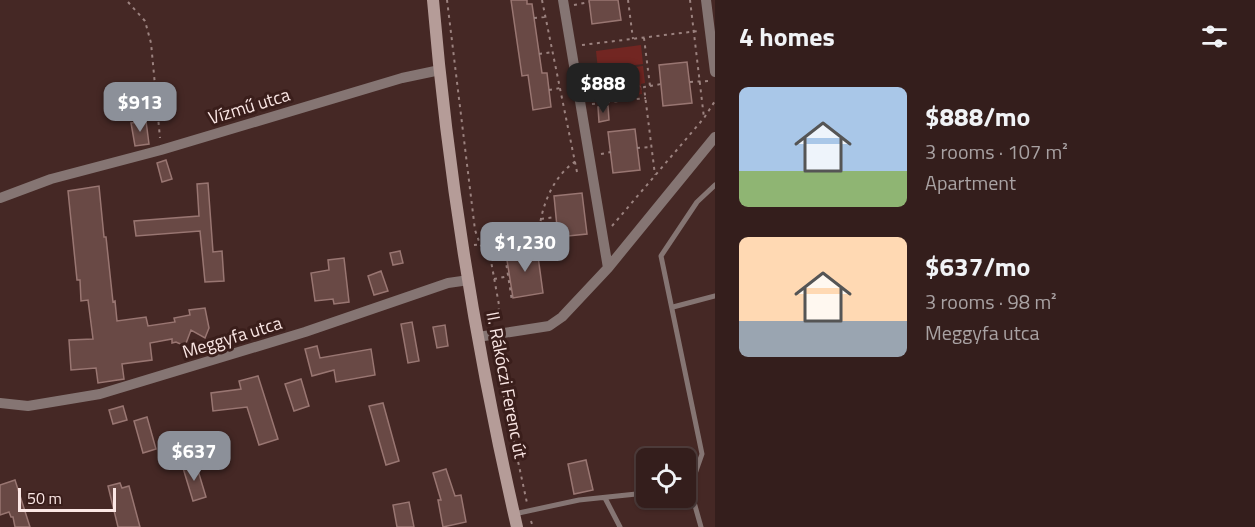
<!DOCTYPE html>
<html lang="en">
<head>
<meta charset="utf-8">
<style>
	:root { --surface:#341e1c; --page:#3f2b29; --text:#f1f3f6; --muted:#a9a2a3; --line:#4e3c3b; --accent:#8c9099 }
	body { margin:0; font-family:"Titillium Web",sans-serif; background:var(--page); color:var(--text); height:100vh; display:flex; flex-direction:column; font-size:22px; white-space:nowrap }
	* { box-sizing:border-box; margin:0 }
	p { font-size:20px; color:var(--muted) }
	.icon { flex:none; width:33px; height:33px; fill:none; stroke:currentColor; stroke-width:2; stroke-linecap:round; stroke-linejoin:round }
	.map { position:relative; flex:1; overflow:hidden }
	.details { display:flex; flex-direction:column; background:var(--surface); width:540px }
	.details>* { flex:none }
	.controls { position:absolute; left:636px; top:448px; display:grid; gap:12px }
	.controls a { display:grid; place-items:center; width:60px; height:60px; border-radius:9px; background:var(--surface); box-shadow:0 2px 4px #0004,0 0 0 2px var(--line); font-size:30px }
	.scale { position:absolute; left:18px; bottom:15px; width:98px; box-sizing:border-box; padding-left:6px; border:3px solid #fbe7e5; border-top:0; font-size:16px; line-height:21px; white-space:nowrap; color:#fbe7e5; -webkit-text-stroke:4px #3a1e1b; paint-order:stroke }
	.price { position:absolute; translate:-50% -51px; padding:0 14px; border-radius:12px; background:var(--accent); color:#fff; font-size:20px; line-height:39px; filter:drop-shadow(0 2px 3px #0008) }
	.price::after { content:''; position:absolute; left:50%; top:36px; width:18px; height:14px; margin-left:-9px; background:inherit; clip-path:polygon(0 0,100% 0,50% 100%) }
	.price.current { background:#222; color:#fff }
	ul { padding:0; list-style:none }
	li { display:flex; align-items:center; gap:18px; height:150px; padding:0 24px }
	li span { display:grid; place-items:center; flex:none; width:168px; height:120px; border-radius:9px; color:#555 }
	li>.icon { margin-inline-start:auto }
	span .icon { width:72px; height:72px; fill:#fffc; stroke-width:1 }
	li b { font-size:26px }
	h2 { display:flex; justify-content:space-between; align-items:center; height:72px; padding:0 24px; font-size:26px }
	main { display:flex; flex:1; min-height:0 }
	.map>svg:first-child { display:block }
</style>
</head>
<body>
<main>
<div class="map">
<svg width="715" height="527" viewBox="0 0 715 527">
	<defs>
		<pattern id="park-crowns" width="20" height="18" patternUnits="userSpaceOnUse" patternTransform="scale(1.5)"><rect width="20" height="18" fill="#722622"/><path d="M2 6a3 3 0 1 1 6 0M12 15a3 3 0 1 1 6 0" fill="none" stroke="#874642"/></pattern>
	</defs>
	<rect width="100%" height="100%" fill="#452825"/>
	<path fill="#722622" d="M 641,45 L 643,64 L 598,70 L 596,51 Z"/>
	<path fill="url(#park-crowns)" d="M 643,66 L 645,83 L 641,84 L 642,94 L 602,100 L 599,72 Z"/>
	<path fill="#694945" stroke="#997672" stroke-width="1.5" d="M 511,0 L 527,0 L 527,4 L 532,4 L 542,73 L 547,73 L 551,107 L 533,110 L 528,75 L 522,76 Z
		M 589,0 L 618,0 L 621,20 L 592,24 Z
		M 687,62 L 692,103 L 663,106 L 659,65 Z
		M 608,106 L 609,120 L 599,122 L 598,107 Z
		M 146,121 L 149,144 L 135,146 L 131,123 Z
		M 635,129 L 640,170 L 613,173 L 608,132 Z
		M 166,160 L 172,179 L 162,182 L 157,163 Z
		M 208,183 L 213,252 L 222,251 L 224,281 L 205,282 L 200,231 L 136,236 L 134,221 L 199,216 L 197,184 Z
		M 99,186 L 104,237 L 106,237 L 113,302 L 115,301 L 117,321 L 146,317 L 148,326 L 175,322 L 174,318 L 190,315 L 189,310 L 205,308 L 209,328 L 205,338 L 191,330 L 185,346 L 176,342 L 172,343 L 172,339 L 150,343 L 152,360 L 122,364 L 124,379 L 98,383 L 96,368 L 71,370 L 69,340 L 93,339 L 88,300 L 81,301 L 80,280 L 77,280 L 68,191 Z
		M 582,193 L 587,234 L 558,237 L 554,196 Z
		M 537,249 L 543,293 L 513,298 L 506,254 Z
		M 400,251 L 403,263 L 393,265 L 390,253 Z
		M 344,258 L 349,302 L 334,304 L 333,299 L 315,301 L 311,273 L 329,270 L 328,260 Z
		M 381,271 L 388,291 L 374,295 L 368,276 Z
		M 412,322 L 419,361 L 408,363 L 401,324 Z
		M 445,325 L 448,346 L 437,348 L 433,327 Z
		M 317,346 L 320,358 L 371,349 L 375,375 L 336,382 L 334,370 L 312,376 L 305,349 Z
		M 258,376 L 278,439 L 259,445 L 247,407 L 213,411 L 211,393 L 241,389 L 239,381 Z
		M 301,379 L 309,406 L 294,411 L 285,384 Z
		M 383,403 L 399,461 L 386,465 L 369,406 Z
		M 123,406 L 127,420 L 113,424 L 109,410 Z
		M 147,417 L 156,449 L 143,453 L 134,421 Z
		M 586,460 L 593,490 L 574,494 L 568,464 Z
		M 196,464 L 206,497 L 193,501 L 183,468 Z
		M 446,469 L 455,496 L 461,495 L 466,522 L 443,527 L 438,500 L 441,500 L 433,473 Z
		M 15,480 L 30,527 L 15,527 L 13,517 L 11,517 L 9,512 L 0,515 L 0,485 Z
		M 120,483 L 122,488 L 129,486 L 140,527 L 118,527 L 108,486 Z
		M 409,502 L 414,527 L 397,527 L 393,505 Z"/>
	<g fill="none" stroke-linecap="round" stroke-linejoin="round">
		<path stroke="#9b827f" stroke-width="2" stroke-dasharray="3 4.5" stroke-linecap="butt" d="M 447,0 L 475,230 L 480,244 L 491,261 L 499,305 L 498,323
			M 542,0 L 577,172 L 581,174
			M 628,0 L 633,39
			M 690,0 L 704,118
			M 128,2 L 145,21 L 151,43 L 160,138
			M 574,5 L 589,2
			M 534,18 L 546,17
			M 644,38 L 650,86 L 644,87 L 655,175
			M 582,45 L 698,31
			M 539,54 L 553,52
			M 690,82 L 708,81
			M 650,86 L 661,84
			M 549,90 L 560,88
			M 600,103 L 599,97 L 602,96
			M 592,104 L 646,98
			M 637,148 L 652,147
			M 601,154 L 611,152
			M 541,219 L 556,217
			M 612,226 L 704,118 L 715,101
			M 503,243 L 512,301
			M 474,245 L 539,238 C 539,210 553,174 578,160
			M 494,279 L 509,276
			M 498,344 L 499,373 L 527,503
			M 531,521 L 533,527"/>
		<path stroke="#857573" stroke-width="5" d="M 673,307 L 715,296
			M 690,488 L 701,527
			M 686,489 L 690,488 L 702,454 L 661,256 L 697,202 L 715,185
			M 605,498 L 620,527
			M 514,514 L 579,500 L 646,493"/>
		<path stroke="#857573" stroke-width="10" d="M 563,0 L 608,268
			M 706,0 L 715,72
			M 0,198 L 51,179 L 161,150 L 402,78 L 440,70
			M 478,337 L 549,326 L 562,317 L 608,268 L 715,137
			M 0,403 L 28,406 L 100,394 L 305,332 L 448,283 L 469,280"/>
		<path stroke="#b59c98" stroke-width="12" d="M 433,0 C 448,177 477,354 517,527"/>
	</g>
	<g text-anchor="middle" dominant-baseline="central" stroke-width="6" stroke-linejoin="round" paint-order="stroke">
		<g font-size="18" fill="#fbe7e5" stroke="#3a1e1b">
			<text transform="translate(249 106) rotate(-17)">Vízmű utca</text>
			<text transform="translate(232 337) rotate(-17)">Meggyfa utca</text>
			<text transform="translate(507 385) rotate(79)">II. Rákóczi Ferenc út</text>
		</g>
	</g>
</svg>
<div class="controls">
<a><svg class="icon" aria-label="locate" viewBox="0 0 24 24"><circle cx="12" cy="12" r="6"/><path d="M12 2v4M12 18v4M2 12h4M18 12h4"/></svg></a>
</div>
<div class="scale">50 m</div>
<b class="price current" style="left:603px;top:114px">$888</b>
<b class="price" style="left:140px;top:133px">$913</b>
<b class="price" style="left:525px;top:273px">$1,230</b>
<b class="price" style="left:194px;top:482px">$637</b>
</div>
<section class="details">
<h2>4 homes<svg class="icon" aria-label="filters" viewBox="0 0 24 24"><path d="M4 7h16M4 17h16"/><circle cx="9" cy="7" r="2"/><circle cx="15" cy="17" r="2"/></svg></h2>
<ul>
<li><span style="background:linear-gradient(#a9c7e8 70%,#8fb573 0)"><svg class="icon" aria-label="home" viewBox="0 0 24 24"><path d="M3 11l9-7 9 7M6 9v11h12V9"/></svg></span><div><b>$888/mo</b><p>3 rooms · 107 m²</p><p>Apartment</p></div></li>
<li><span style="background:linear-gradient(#ffd9b3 70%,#9aa5b1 0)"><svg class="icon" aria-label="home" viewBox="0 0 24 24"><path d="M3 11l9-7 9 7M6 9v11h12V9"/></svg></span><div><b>$637/mo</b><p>3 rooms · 98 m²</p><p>Meggyfa utca</p></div></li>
</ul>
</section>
</main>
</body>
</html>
